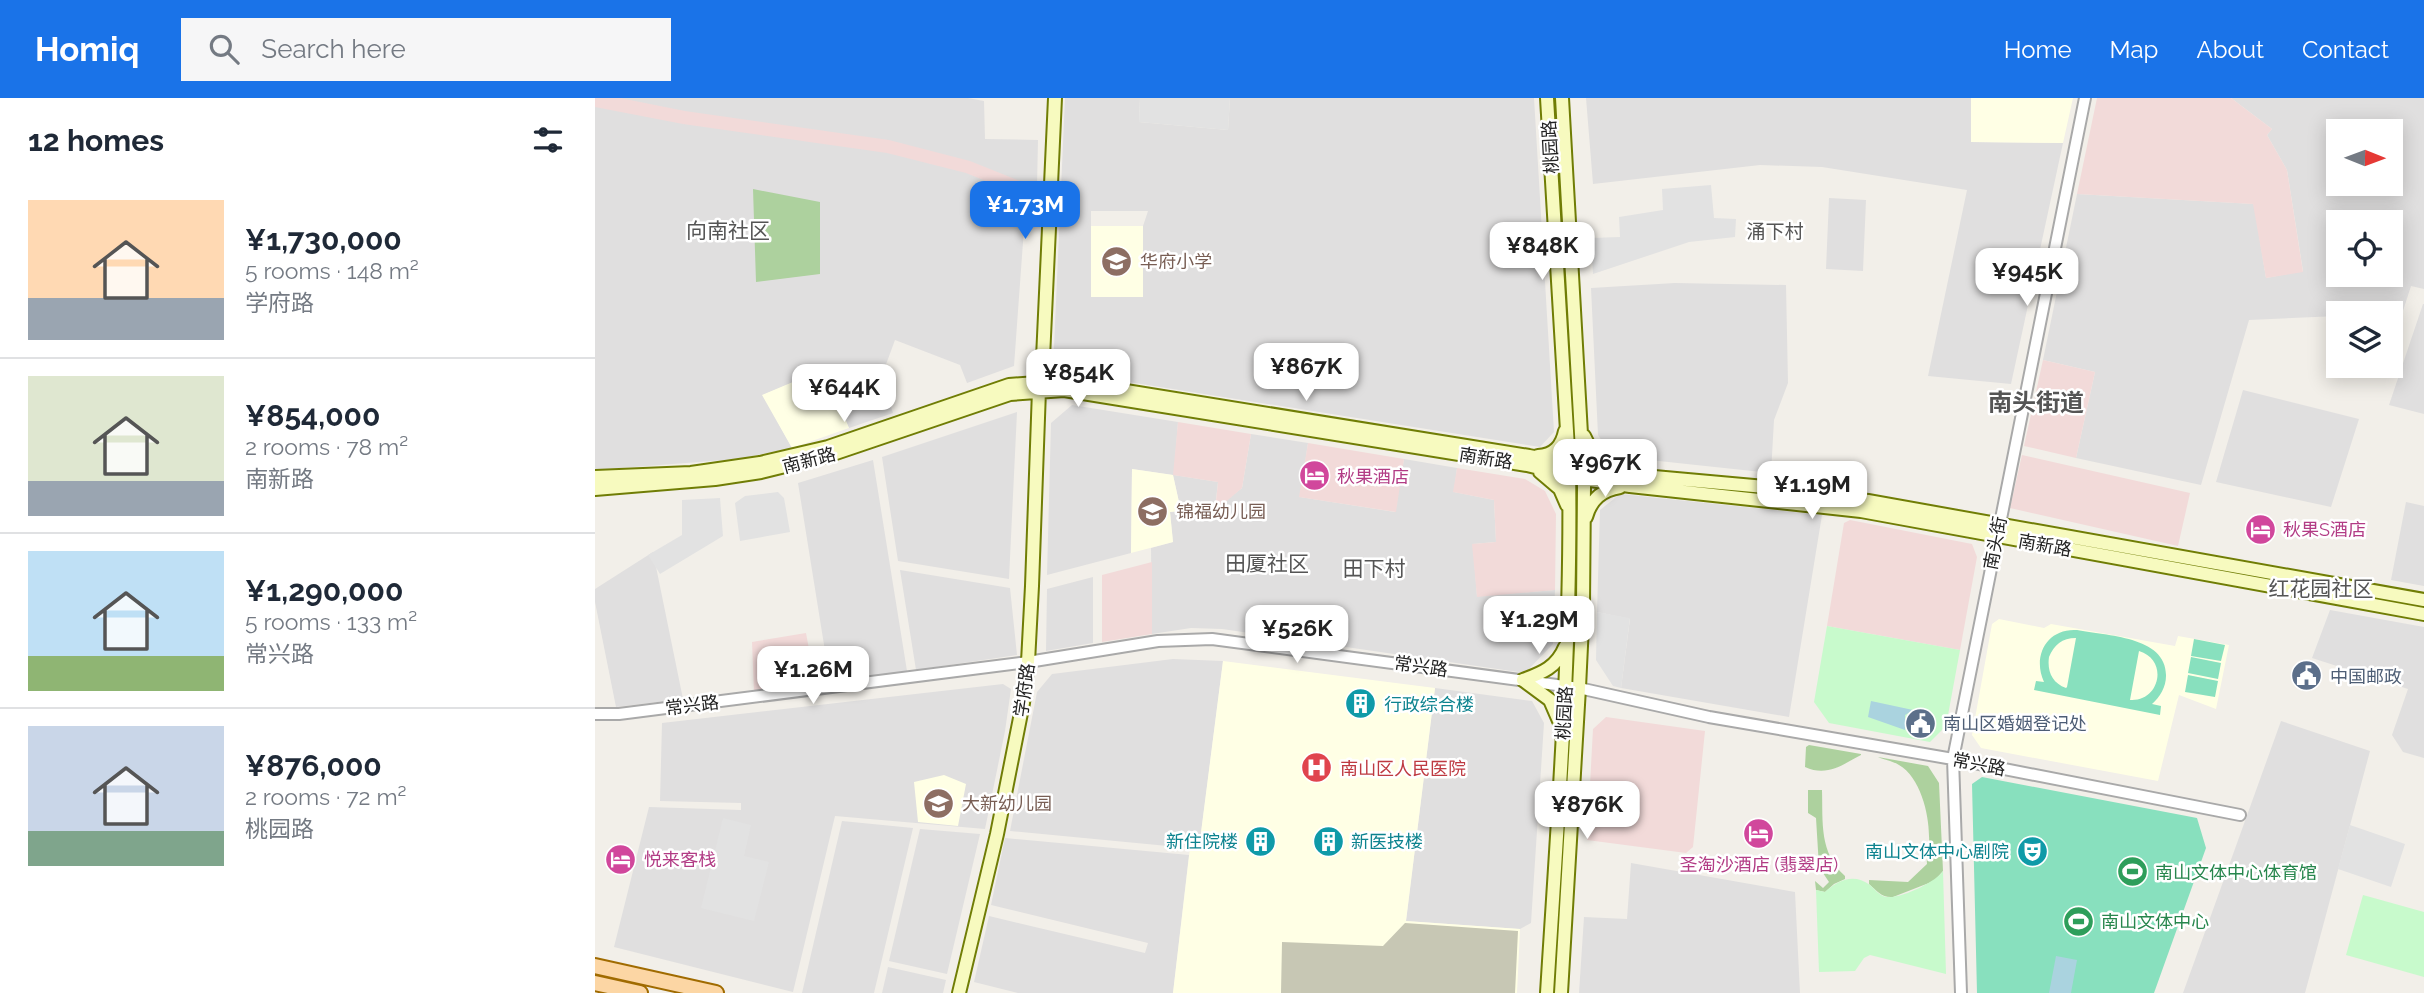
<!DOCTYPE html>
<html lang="en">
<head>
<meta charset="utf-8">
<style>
	:root { --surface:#fff; --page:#f6f6f7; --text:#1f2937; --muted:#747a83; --line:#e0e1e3; --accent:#1a73e8 }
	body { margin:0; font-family:Raleway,"Noto Sans SC",sans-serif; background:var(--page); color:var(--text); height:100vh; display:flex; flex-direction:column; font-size:26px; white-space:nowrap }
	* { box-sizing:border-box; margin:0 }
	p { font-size:23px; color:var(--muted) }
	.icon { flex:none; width:38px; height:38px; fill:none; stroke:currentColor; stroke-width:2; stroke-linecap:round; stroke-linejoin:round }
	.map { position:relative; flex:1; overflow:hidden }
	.details { display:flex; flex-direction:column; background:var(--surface); width:595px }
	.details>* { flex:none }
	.needle { width:46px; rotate:91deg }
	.controls { position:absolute; left:1731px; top:21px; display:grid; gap:14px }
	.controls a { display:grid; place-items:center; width:77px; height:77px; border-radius:0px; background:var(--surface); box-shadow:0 4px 18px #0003; font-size:35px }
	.price { position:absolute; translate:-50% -60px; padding:0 16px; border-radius:14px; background:#fff; color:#222; font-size:23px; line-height:46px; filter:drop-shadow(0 2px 4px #0008) }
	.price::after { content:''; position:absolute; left:50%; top:42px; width:21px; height:16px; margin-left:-10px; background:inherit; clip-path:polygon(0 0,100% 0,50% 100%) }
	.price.current { background:var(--accent); color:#fff }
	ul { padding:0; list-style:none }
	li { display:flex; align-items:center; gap:21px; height:175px; padding:0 28px }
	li+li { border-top:2px solid var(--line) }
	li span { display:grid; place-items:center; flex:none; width:196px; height:140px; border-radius:0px; color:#555 }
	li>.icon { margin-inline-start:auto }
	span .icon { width:84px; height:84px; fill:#fffc; stroke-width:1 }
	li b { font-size:30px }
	h2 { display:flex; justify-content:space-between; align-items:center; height:84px; padding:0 28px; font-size:30px }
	header { display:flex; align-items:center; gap:42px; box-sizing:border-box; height:98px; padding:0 35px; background:var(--accent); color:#fff }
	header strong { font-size:33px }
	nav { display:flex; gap:38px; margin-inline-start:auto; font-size:24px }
	.search { width:490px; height:63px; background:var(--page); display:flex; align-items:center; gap:18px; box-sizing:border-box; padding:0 24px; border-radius:0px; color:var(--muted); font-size:26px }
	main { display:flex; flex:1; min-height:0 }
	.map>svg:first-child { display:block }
</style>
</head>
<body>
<header>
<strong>Homiq</strong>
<div class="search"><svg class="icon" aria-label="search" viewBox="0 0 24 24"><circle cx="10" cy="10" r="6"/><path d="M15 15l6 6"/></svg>Search here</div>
<nav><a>Home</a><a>Map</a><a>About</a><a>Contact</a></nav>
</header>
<main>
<section class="details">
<h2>12 homes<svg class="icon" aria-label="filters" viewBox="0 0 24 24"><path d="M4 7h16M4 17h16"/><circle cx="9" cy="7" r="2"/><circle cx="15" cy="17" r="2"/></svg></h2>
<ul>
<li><span style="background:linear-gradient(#ffd9b3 70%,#9aa5b1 0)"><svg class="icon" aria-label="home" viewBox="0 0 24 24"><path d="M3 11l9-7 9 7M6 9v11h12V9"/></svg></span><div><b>¥1,730,000</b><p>5 rooms · 148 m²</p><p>学府路</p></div></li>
<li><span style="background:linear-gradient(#dfe7d0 75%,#9aa5b1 0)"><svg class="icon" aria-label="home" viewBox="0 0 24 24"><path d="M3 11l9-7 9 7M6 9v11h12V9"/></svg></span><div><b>¥854,000</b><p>2 rooms · 78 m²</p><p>南新路</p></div></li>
<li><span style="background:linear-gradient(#bfe0f5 75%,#8fb573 0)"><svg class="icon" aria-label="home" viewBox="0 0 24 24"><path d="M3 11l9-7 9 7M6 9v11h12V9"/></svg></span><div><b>¥1,290,000</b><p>5 rooms · 133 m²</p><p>常兴路</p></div></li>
<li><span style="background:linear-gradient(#c9d6e8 75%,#7fa58c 0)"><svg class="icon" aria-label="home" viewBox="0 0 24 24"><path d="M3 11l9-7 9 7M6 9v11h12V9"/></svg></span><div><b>¥876,000</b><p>2 rooms · 72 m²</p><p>桃园路</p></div></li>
</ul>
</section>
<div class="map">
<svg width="1829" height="895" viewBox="0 0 1829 895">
	<rect width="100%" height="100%" fill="#f2efe9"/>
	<path fill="#e0dfdf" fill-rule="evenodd" d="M 0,0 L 373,0 L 389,3 L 390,41 L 443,42 L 442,88 L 399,89 L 382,84 L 431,103 L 419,268 L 372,285 L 365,267 L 300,242 L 286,280 L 298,315 L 254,330 L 229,271 L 168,297 L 197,350 L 143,361 L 0,372 Z
		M 470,0 L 545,0 L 544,24 L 633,32 L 635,0 L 939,0 L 959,334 L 945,349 L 458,272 ZM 496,113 L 553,113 L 548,128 L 496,199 Z
		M 991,0 L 1376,0 L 1376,44 L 1468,45 L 1416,286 L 1333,278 L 1372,92 L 1227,69 L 1165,67 L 998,86 Z
		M 1636,0 L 1829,0 L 1829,191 L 1816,188 L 1807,216 L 1743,215 L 1743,218 L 1654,222 L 1606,387 L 1481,360 L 1500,274 L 1448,262 L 1482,96 L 1659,106 L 1671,180 L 1708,173 L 1692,72 L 1672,37 L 1677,31 ZM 1743,33 L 1796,33 L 1796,86 L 1743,86 ZM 1743,124 L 1796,124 L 1796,177 L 1743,177 Z
		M 1234,100 L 1271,102 L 1268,173 L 1231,171 Z
		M 1080,185 L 1191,187 L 1193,285 L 1179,322 L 1176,375 L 1017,358 L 1003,337 L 996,190 Z
		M 1828,206 L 1829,206 L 1829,316 L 1794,307 Z
		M 1648,292 L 1764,321 L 1736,409 L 1621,384 Z
		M 477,307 L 583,324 L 579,377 L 623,384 L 620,411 L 647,390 L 656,336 L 713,345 L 705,399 L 800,414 L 809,361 L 862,370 L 859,394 L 899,402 L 901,444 L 878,446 L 882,498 L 960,492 L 958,546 L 930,575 L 627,531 L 596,530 L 557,536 L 556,450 L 578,444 L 575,414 L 586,413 L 578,377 L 537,371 L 536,455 L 452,477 L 456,325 Z
		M 422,314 L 414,481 L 303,463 L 287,359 Z
		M 278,362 L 312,573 L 235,584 L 203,385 Z
		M 1025,396 L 1227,417 L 1194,619 L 1026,590 L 1035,521 L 1002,514 L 1005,412 Z
		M 1811,404 L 1829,408 L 1829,488 L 1796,482 Z
		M 58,454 L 88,601 L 21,609 L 0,504 L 0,491 Z
		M 305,472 L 415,490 L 422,557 L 321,572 Z
		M 498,479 L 498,545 L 451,553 L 452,491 Z
		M 1735,512 L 1829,529 L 1829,660 L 1808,654 L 1797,637 L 1813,591 L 1717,560 Z
		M 578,561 L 628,563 L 604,751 L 415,733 L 442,594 L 457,576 Z
		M 408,586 L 416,591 L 410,633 L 390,731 L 240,718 L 198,894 L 19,849 L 54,709 L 146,712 L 146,705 L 65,703 L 67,625 Z
		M 840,590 L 937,603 L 949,625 L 936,825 L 925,831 L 811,823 Z
		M 1686,623 L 1775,653 L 1710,895 L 1588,895 Z
		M 247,723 L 318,730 L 279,895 L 207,895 Z
		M 325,731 L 385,736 L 352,876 L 294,863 Z
		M 410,740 L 594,757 L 578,895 L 423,895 L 379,884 L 394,818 L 550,855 L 553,845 L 396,807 Z
		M 1036,765 L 1200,794 L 1205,895 L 984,895 L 989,819 L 1032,821 Z
		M 293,869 L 351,882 L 348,895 L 287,895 Z"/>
	<path fill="#f2dad9" d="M 0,0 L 25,0 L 90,13 L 294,42 L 375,63 L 432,86 L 428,98 L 371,75 L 292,55 L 88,26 L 0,9 Z
		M 1502,0 L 1636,0 L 1677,31 L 1672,37 L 1692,72 L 1708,174 L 1671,180 L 1658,106 L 1482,96 Z
		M 1448,262 L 1500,274 L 1481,360 L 1429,348 Z
		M 583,324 L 656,336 L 647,390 L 620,413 L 623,384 L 578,377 Z
		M 713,345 L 809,361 L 801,414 L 704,399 Z
		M 1427,357 L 1595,395 L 1583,448 L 1415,410 Z
		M 862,370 L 930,381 L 950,393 L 961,416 L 960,492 L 882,499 L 877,446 L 901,444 L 899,402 L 858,394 Z
		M 1255,422 L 1377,446 L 1382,459 L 1365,552 L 1232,528 L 1249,425 Z
		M 557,464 L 557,536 L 507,544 L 507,477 Z
		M 211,535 L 220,584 L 159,594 L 157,544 Z
		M 1011,619 L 1110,633 L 1098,749 L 1091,755 L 992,742 L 998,631 Z"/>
	<path fill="#ffffe5" d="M 1376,0 L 1478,0 L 1468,45 L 1376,44 Z
		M 496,128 L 548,128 L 548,199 L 496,199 Z
		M 229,271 L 254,330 L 197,350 L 167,297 Z
		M 537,371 L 578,377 L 586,413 L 575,414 L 578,444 L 536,455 Z
		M 1404,521 L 1449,530 L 1456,526 L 1580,548 L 1583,538 L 1634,547 L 1621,611 L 1584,597 L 1563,683 L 1386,650 L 1377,637 L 1397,526 Z
		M 628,563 L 840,590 L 811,823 L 925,831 L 922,895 L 578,895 L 595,750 L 604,750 Z
		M 349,677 L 371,686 L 363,728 L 323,724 L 319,684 Z"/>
	<path fill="#c7c7b4" d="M 810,825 L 923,833 L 920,895 L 686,895 L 687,844 L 788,848 Z"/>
	<path fill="#add19e" d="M 158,91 L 225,104 L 225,176 L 161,184 Z
		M 1214,647 L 1266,656 L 1266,657 C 1247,667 1232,679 1210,669 L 1211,649 Z
		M 1283,659 L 1333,668 L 1344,685 L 1348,773 L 1339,783 L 1298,799 C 1287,800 1282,793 1274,786 L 1274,782 L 1313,784 L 1332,766 C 1331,755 1335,748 1334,738 C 1334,715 1325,679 1304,667 C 1298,663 1289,662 1283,659 Z
		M 1213,692 L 1227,692 C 1228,724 1224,755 1250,778 L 1250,781 L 1239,786 L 1230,794 L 1221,792 L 1220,783 L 1228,790 L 1234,784 L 1224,769 L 1221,720 L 1213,715 Z"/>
	<path fill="#c8facc" d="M 1232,528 L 1365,552 L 1351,628 L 1335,644 L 1234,625 L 1219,604 Z
		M 1348,773 L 1351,876 L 1275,857 L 1269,860 L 1260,873 L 1224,874 L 1221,792 L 1230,794 C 1243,782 1259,775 1275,787 C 1279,790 1283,796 1288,798 C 1301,804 1341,784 1348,773 Z
		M 1768,797 L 1829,814 L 1829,879 L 1751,857 Z"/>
	<path fill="#88e0be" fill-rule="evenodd" d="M 1482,532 C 1511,538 1572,538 1571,578 C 1571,589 1565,599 1557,606 L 1566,608 L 1565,617 L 1439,592 L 1441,583 L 1449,584 C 1437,558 1452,530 1482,532 ZM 1481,540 L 1472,589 L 1471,590 C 1457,585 1452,573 1454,559 C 1459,547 1467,540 1481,540 ZM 1544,553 C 1574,562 1565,604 1535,602 Z
		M 1599,541 L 1630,547 L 1626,563 L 1596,558 Z
		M 1596,559 L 1626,565 L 1623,581 L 1593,575 Z
		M 1593,577 L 1623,583 L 1620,599 L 1590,594 Z
		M 1387,679 L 1602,720 L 1611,750 L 1559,895 L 1382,895 L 1377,686 Z"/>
	<path fill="#e2e2e2" d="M 545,0 L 635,0 L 633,32 L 544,24 Z
		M 1116,87 L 1119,120 L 1141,121 L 1140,139 L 1094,144 L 998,176 L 996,140 L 1025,139 L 1024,119 L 1068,112 L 1067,91 Z
		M 183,394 L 189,400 L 195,434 L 145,443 L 140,405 L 150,398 Z
		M 125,400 L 128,438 L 65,476 L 53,457 L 87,437 L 87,402 Z
		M 1002,514 L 1035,520 L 1026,590 L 1018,588 L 1001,562 Z
		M 128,720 L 156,727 L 149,758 L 174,764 L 159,823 L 106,810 Z
		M 1755,727 L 1810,746 L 1796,789 L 1743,771 Z"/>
	<path fill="#aad3df" d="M 1276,603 L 1318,612 L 1310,617 L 1310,632 L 1273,619 Z
		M 1461,858 L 1482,862 L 1476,895 L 1454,895 Z"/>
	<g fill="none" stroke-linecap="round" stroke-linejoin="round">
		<defs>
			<path id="tertiary" d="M 0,616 L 24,616 L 433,564 L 563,543 L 617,541 L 984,590 L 1114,619 L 1358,661 L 1645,717
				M 1366,895 L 1358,661 L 1490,0"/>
			<path id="secondary" d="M 989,338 L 998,356 L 1017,370
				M 943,358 C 959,357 967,348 970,333
				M 945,374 L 965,391 L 972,407
				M 0,379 L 96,375 L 165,365 L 233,349 L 414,287 L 469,283 L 934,358 L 1037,377 L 1181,390 L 1273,403 L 1829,502
				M 0,391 L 120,381 L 166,374 L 235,357 L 415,296 L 469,292 L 932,367 L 989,381 L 1035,388 L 1266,413 L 1829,516
				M 991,419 C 996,401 1007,392 1025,389
				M 928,582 L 955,602 L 965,625
				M 928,582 C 947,575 962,569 970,549
				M 364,895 L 402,736 L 428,605 L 433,564 L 437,488 L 444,292 L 448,260 L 460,0
				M 952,895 C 963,719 977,542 974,366 L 952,0
				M 966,895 L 984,590 L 988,506 L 989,389 L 967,0"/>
			<path id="primary" d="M 0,868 L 121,895
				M 0,885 L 45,895"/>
		</defs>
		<use href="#tertiary" stroke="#a9a9a9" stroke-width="14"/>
		<use href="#secondary" stroke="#707d05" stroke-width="16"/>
		<use href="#primary" stroke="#a06b00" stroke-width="18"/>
		<use href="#tertiary" stroke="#fff" stroke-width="10"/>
		<use href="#secondary" stroke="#f7fabf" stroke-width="12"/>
		<use href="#primary" stroke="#fcd6a4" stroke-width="14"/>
	</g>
	<defs>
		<symbol id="school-disc" viewBox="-11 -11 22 22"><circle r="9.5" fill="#8d6e63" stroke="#fff"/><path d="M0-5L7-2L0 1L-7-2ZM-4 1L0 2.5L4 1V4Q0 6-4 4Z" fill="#fff"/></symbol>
		<symbol id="hotel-disc" viewBox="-11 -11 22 22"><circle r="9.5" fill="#d1479c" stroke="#fff"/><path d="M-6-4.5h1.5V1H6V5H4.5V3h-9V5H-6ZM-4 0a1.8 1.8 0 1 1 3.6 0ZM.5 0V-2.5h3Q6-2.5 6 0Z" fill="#fff"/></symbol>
		<symbol id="civic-disc" viewBox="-11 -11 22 22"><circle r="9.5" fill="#5c6f8a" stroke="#fff"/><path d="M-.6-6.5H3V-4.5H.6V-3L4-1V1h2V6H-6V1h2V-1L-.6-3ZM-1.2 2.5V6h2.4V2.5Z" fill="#fff"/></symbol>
		<symbol id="building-disc" viewBox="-11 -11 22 22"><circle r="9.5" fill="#0f9aa8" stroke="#fff"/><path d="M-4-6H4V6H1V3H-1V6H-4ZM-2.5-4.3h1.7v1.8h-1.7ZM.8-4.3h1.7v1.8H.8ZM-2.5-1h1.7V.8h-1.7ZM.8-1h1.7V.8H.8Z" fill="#fff"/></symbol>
		<symbol id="hospital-disc" viewBox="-11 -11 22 22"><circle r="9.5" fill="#e0444e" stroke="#fff"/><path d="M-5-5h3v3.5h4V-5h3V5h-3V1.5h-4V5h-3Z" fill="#fff"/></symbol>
		<symbol id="theatre-disc" viewBox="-11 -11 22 22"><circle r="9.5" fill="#0f9aa8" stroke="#fff"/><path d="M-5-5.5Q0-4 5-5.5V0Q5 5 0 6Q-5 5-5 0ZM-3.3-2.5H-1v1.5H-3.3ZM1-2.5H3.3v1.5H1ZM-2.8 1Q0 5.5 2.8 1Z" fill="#fff"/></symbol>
		<symbol id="stadium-disc" viewBox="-11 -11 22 22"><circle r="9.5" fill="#2e9e5b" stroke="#fff"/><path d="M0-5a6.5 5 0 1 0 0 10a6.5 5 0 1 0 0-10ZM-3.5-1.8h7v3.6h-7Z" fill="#fff"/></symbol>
	</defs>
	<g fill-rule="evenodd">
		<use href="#school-disc" x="504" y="146" width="35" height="35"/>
		<use href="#hotel-disc" x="702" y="360" width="35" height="35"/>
		<use href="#school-disc" x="540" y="396" width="35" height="35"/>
		<use href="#hotel-disc" x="1648" y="414" width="35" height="35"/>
		<use href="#civic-disc" x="1694" y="560" width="35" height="35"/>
		<use href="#building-disc" x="748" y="588" width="35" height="35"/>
		<use href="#civic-disc" x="1308" y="608" width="35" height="35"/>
		<use href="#hospital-disc" x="704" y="652" width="35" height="35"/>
		<use href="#school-disc" x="326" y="688" width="35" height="35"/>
		<use href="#hotel-disc" x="1146" y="718" width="35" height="35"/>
		<use href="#building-disc" x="648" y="726" width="35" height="35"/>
		<use href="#building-disc" x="716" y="726" width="35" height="35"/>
		<use href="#theatre-disc" x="1420" y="736" width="35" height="35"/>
		<use href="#hotel-disc" x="8" y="744" width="35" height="35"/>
		<use href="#stadium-disc" x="1520" y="756" width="35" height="35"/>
		<use href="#stadium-disc" x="1466" y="806" width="35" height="35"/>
	</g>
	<g text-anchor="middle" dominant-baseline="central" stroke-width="5" stroke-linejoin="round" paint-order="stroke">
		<g font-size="18" fill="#222" stroke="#fff">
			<text transform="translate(955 49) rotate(-93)">桃园路</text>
			<text transform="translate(891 360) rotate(9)">南新路</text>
			<text transform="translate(214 362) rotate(-15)">南新路</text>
			<text transform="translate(1400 445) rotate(-79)">南头街</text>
			<text transform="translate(1450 447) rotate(10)">南新路</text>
			<text transform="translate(826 568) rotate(8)">常兴路</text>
			<text transform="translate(429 592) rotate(-82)">学府路</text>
			<text transform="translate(97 607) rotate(-7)">常兴路</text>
			<text transform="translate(969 615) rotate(-87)">桃园路</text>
			<text transform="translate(1384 666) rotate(11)">常兴路</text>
		</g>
		<g font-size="18" fill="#785e54" stroke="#fff" text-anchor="start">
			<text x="545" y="163">华府小学</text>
			<text x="581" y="413">锦福幼儿园</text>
			<text x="367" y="705">大新幼儿园</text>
		</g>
		<g font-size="18" fill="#b23c85" stroke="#fff" text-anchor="start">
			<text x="742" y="378">秋果酒店</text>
			<text x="1688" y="431">秋果S酒店</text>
			<text x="49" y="761">悦来客栈</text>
			<text x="1164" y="766" text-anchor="middle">圣淘沙酒店 (翡翠店)</text>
		</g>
		<g font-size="18" fill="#4e5e75" stroke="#fff" text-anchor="start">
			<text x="1735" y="578">中国邮政</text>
			<text x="1348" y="625">南山区婚姻登记处</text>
		</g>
		<g font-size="18" fill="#0d838f" stroke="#fff" text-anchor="start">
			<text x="789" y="606">行政综合楼</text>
			<text x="643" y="743" text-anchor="end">新住院楼</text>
			<text x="756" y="743">新医技楼</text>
			<text x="1414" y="753" text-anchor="end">南山文体中心剧院</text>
		</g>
		<g font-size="18" fill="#be3a42" stroke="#fff" text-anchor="start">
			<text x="745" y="670">南山区人民医院</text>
		</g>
		<g font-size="18" fill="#27864d" stroke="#fff" text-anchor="start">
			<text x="1560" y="774">南山文体中心体育馆</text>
			<text x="1506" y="823">南山文体中心</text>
		</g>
		<g font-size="19" fill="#555" stroke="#fff">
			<text x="1180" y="133">涌下村</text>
		</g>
		<g font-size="21" fill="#555" stroke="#fff">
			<text x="133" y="132">向南社区</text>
			<text x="672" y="465">田厦社区</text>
			<text x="779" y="470">田下村</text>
			<text x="1726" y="490">红花园社区</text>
		</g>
		<g font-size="24" font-weight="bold" fill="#555" stroke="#fff">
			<text x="1441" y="304">南头街道</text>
		</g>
	</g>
</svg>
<div class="controls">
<a><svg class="needle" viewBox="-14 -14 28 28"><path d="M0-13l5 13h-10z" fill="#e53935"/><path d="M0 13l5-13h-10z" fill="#747a83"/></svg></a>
<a><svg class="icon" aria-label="locate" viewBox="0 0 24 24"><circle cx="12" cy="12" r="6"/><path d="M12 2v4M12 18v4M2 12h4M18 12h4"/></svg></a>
<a><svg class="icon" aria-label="layers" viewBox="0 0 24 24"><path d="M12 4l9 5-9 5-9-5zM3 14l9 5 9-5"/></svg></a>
</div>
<b class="price current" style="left:430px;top:143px">¥1.73M</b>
<b class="price" style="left:947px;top:184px">¥848K</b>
<b class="price" style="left:1432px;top:210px">¥945K</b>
<b class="price" style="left:711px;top:305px">¥867K</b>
<b class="price" style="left:483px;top:311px">¥854K</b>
<b class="price" style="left:249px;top:326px">¥644K</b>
<b class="price" style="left:1010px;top:401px">¥967K</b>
<b class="price" style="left:1217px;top:423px">¥1.19M</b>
<b class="price" style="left:944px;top:558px">¥1.29M</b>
<b class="price" style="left:702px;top:567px">¥526K</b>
<b class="price" style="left:218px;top:608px">¥1.26M</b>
<b class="price" style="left:992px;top:743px">¥876K</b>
</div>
</main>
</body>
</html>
